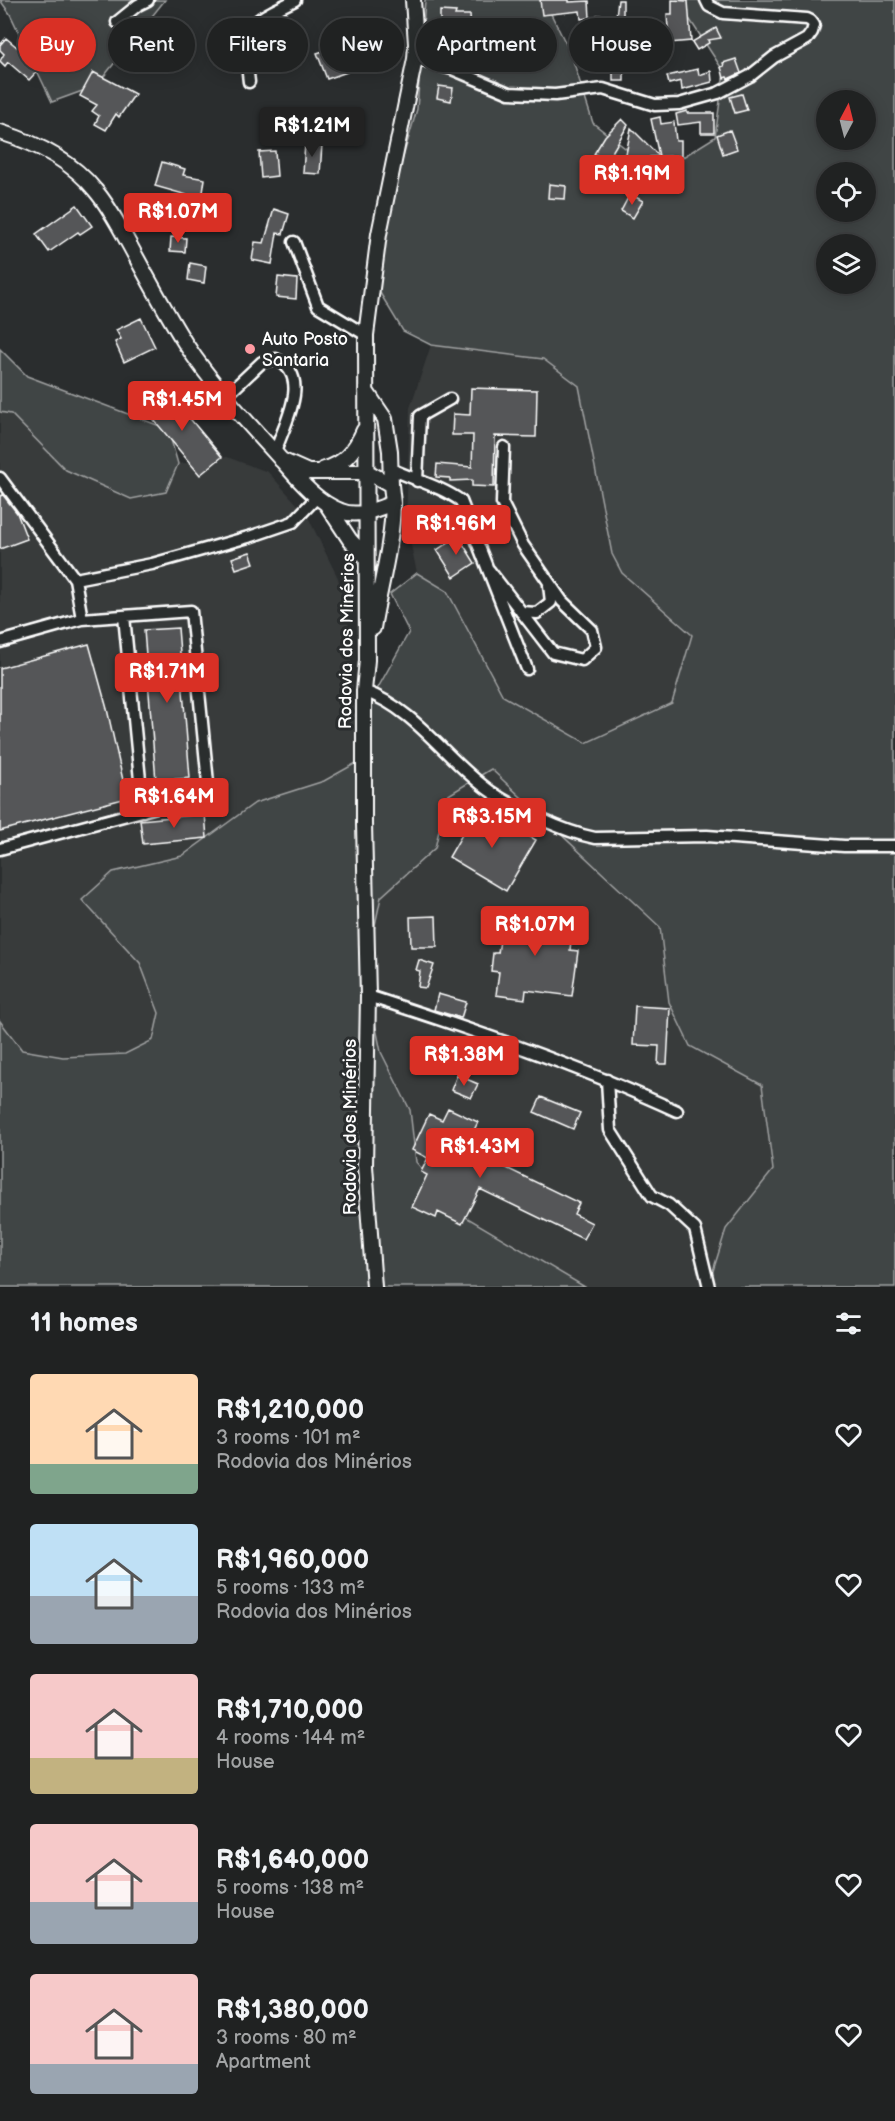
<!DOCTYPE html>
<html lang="en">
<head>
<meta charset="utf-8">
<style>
	:root { --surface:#202222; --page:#282a2a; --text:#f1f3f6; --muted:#a2a4a5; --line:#3d3f40; --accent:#d93025 }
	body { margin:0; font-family:"Balsamiq Sans",sans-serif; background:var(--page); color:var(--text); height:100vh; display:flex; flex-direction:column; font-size:22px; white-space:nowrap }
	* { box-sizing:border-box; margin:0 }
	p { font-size:20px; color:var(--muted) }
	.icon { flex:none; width:33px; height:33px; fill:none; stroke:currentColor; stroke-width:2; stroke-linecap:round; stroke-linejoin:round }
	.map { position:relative; height:1287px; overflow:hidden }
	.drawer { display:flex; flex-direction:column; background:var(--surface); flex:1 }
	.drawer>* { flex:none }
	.banner { position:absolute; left:18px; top:18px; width:860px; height:54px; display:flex; gap:12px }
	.needle { width:39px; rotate:7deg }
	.fabs { position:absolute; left:816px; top:90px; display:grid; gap:12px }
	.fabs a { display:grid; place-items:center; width:60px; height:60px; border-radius:50%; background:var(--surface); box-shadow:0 3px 15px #0003,0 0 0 2px var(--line); font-size:30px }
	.price { position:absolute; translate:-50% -51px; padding:0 14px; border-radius:6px; background:var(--accent); color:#fff; font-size:20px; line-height:39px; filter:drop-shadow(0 2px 3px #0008) }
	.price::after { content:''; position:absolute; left:50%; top:36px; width:18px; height:14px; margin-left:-9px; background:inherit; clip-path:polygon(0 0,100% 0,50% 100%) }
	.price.current { background:#222; color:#fff }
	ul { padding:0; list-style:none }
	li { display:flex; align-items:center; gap:18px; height:150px; padding:0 30px }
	li span { display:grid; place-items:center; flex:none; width:168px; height:120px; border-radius:6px; color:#555 }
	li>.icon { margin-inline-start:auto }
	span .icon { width:72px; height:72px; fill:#fffc; stroke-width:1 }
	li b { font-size:26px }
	h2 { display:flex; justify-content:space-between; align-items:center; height:72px; padding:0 30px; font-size:26px }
	.tag { padding:0 21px; border-radius:27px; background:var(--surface); box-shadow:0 3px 15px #0003,0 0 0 2px var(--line); font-size:21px; line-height:54px }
	.tag.current { background:var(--accent); color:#fff }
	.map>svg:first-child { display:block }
</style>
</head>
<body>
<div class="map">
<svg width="895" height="1287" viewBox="0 0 895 1287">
	<rect width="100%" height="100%" fill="#2a2d2e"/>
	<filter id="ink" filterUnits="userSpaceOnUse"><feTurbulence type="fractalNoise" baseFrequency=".0167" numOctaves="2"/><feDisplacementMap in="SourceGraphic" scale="12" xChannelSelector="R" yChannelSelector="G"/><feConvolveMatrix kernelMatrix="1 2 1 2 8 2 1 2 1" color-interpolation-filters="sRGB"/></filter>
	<g filter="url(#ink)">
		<path fill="#373a3b" d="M 431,345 L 543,359 L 579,386 L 612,554 L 622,573 L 692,635 L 672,703 L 586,743 L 503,696 L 447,591 L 417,573 L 406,522 L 410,408 Z
			M 0,412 L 11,414 L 66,470 L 166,492 L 178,464 L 227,457 L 268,472 L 307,515 L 338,578 L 348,619 L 358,762 L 324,781 L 255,803 L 182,856 L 113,872 L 82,901 L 140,963 L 159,1013 L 153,1040 L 125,1054 L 63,1057 L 22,1050 L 0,1021 Z
			M 491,769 L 660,927 L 669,1002 L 690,1046 L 762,1085 L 773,1170 L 726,1229 L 708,1287 L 585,1287 L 459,1213 L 416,1162 L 410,1110 L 381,1052 L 374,1018 L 374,930 L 381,897 L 435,848 L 447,796 Z"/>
		<path fill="#414445" stroke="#a0a2a2" stroke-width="1.5" fill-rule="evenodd" d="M 0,0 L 165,0 L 96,86 L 52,102 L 10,14 Z
			M 425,0 L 544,0 L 571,54 L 593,123 L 638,158 L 683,157 L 715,137 L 724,72 L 677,0 L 895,0 L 895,1287 L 708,1287 L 726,1229 L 773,1170 L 762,1085 L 690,1046 L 669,1002 L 660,927 L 491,769 L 447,796 L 435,848 L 381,897 L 374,930 L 374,1018 L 381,1052 L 410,1110 L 416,1162 L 459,1213 L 585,1287 L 0,1287 L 0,1021 L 22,1050 L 63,1057 L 125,1054 L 153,1040 L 159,1013 L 140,963 L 82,900 L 113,872 L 182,856 L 255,803 L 324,781 L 358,762 L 374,695 L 409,632 L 390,594 L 417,573 L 447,591 L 503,696 L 586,743 L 672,703 L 692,635 L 622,573 L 612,554 L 579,386 L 543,359 L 431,345 L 403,331 L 377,288 L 383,226 L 417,109 ZM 826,100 L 866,100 L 866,140 L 826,140 ZM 826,172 L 866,172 L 866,212 L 826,212 ZM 826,244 L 866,244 L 866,284 L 826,284 Z
			M 0,349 L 27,376 L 168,429 L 178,464 L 166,492 L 131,499 L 66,470 L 11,414 L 0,412 Z"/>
		<path fill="#555758" stroke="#fff" stroke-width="1.5" d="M 540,0 L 569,0 L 569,2 L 589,1 L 590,18 L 581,19 L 580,11 L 542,15 Z
			M 618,0 L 623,0 L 623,29 L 596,28 L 597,15 L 616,17 Z
			M 672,0 L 688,1 L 691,41 L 669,43 L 667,14 L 672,14 Z
			M 440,11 L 456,12 L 455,15 L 470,15 L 471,34 L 458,34 L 458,28 L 440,27 Z
			M 716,28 L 721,38 L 708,40 L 709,43 L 697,50 L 692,42 Z
			M 6,38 L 30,58 L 29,60 L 39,69 L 29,80 L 8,62 L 5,66 L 0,61 L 4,54 L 0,50 L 0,45 Z
			M 345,44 L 351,61 L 344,63 L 347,72 L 327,79 L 317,53 Z
			M 289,48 L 298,63 L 287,70 L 277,55 Z
			M 613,59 L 624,59 L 624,81 L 613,81 Z
			M 736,59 L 741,73 L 728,79 L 727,77 L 724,78 L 721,67 L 724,66 L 723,63 Z
			M 698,69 L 699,75 L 711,71 L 712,82 L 682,90 L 681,81 L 669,84 L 667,76 Z
			M 93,72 L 135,94 L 119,117 L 116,114 L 106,130 L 95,124 L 99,116 L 92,111 L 97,105 L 80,96 Z
			M 439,86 L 453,88 L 451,101 L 437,98 Z
			M 742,94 L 747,110 L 735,113 L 730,97 Z
			M 687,111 L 687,113 L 714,113 L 714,133 L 701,133 L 701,122 L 678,125 L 676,114 Z
			M 660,117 L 661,124 L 674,122 L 676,141 L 681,141 L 681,156 L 650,157 L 647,175 L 623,170 L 631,128 L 659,156 L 651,119 Z
			M 622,119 L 628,125 L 607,161 L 594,154 L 605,136 Z
			M 730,130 L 737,149 L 723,154 L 717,135 Z
			M 305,143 L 322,144 L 320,174 L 303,173 Z
			M 275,151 L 277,176 L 261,178 L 259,152 Z
			M 162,162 L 185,169 L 183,175 L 205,179 L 202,199 L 187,197 L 187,195 L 155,186 Z
			M 549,184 L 566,186 L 565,199 L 548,198 Z
			M 630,194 L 643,201 L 633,218 L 621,211 Z
			M 77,205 L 92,226 L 80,234 L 78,232 L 49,252 L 36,234 Z
			M 274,209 L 289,214 L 283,234 L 277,233 L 272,264 L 252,260 L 255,242 L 264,243 Z
			M 171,237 L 186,238 L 185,252 L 170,251 Z
			M 190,263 L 206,266 L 204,283 L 188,280 Z
			M 278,277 L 297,279 L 296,299 L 276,297 Z
			M 141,318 L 155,347 L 124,362 L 115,342 L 121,339 L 116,330 Z
			M 471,388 L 537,390 L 536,437 L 495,436 L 494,487 L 472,486 L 472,480 L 450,481 L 450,478 L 436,477 L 437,464 L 472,467 L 473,435 L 452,435 L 453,414 L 470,415 Z
			M 156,390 L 170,409 L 177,403 L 222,457 L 200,475 L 139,402 Z
			M 3,495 L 17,513 L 27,539 L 0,549 L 0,496 Z
			M 458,536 L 475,563 L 454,577 L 437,550 Z
			M 250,552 L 254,563 L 236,569 L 232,558 Z
			M 178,628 L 190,778 L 156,781 L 144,630 Z
			M 89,644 L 107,709 L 127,798 L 0,831 L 0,668 Z
			M 478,807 L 536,840 L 506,891 L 449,857 Z
			M 205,814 L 207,838 L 143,844 L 140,820 Z
			M 519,910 L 567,917 L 564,940 L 571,941 L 570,950 L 578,951 L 572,996 L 526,990 L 525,999 L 496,995 L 499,972 L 491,971 L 493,953 L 498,953 L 503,922 L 517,924 Z
			M 436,916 L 437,947 L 411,947 L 410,917 Z
			M 419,960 L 434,965 L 426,988 L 418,987 L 420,971 L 416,970 Z
			M 438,994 L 466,1002 L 461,1018 L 434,1010 Z
			M 635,1006 L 670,1008 L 667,1064 L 658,1064 L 659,1046 L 633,1045 Z
			M 457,1075 L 478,1084 L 471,1098 L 451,1090 Z
			M 541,1097 L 580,1113 L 573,1129 L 534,1112 Z
			M 448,1108 L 478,1122 L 465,1148 L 579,1203 L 574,1214 L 592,1223 L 583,1239 L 480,1189 L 462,1224 L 438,1212 L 436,1218 L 412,1207 L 427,1175 L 421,1172 L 428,1158 L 412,1150 L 429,1114 L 442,1120 Z"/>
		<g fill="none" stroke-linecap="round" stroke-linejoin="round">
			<defs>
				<path id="minor" d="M 117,22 L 138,5 L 148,0
					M 415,59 L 452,69 L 509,93 L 555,95 L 603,89 L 655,105 L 679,104 L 718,93 L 750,76 L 774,57 L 807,39 L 812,32 L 814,25 L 811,21 L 807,19 L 723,13 L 709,6 L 706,0
					M 249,82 C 242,25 244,25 295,0
					M 294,242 L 318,306 L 366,335
					M 226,396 L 262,362 L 276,359 C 314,377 283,425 275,453
					M 391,469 C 415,480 440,486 461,501 L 527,669
					M 0,478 L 75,579 L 82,619
					M 417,481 L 420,416 L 450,399
					M 489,570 L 553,653 L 582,660 L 596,647 L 592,630 L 562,601 L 523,545 L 502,503 L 504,447
					M 75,579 L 152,564 L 252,536 L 293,522 L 318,496
					M 521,612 L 537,613 L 551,602 L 549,585
					M 124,616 L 143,811
					M 0,642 L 82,619 L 191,611 L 209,793 L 0,849
					M 364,691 C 417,710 445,759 490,791 C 516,809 564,832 595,838 L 707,836 L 844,846 L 895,846
					M 368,996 C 473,1030 577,1065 677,1111
					M 607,1080 L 610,1130 L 652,1196 L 669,1205 L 695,1229 L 709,1287"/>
				<path id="major" d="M 0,132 C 36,143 71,160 95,190 C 109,206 119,226 129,244 C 147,277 165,311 185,343 C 211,383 244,419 277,455 C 295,475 314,501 341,511 C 358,518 377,509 393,503 L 391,485 L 368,472 L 308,472 L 281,460
					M 366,391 L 385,419 L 390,451 L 391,485
					M 324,469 C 344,465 356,449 364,430
					M 327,505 L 350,540 L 366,557
					M 373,628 C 380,586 392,546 393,503
					M 374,1287 L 365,1166 L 368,996 L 364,824 L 364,691 L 367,660 L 366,335 L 379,234 L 415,59 L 416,44 L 413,0"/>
			</defs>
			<use href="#minor" stroke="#fff" stroke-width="15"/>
			<use href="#major" stroke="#fff" stroke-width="18"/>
			<use href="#minor" stroke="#2a2d2e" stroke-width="10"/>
			<use href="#major" stroke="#2a2d2e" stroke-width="14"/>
		</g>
	</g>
	<circle fill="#ff9aa2" stroke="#2a2d2e" stroke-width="2" cx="250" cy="349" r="6"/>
	<g text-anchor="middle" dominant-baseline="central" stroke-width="6" stroke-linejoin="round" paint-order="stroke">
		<g font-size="18" fill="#fff" stroke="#2a2d2e" text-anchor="start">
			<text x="262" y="339">Auto Posto<tspan x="262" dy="21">Santaria</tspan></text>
		</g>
		<g font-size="18" fill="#fff" stroke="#2a2d2e">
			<text transform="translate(347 641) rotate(-89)">Rodovia dos Minérios</text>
			<text transform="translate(350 1127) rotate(-90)">Rodovia dos Minérios</text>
		</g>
	</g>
</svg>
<div class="fabs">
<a><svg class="needle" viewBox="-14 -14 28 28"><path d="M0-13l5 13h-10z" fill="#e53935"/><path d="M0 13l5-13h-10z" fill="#a2a4a5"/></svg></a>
<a><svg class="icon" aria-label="locate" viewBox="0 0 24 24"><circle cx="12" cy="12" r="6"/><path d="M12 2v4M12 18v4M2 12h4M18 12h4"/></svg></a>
<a><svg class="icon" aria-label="layers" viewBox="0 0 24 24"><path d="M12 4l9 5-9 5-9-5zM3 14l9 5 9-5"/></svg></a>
</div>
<b class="price current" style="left:312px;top:158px">R$1.21M</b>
<b class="price" style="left:632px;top:206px">R$1.19M</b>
<b class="price" style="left:178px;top:244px">R$1.07M</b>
<b class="price" style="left:182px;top:432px">R$1.45M</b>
<b class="price" style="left:456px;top:556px">R$1.96M</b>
<b class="price" style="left:167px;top:704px">R$1.71M</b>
<b class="price" style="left:174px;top:829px">R$1.64M</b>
<b class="price" style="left:492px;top:849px">R$3.15M</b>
<b class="price" style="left:535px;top:957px">R$1.07M</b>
<b class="price" style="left:464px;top:1087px">R$1.38M</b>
<b class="price" style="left:480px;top:1179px">R$1.43M</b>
<div class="banner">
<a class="tag current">Buy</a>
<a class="tag">Rent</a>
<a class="tag">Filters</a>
<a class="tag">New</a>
<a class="tag">Apartment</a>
<a class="tag">House</a>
</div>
</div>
<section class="drawer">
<h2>11 homes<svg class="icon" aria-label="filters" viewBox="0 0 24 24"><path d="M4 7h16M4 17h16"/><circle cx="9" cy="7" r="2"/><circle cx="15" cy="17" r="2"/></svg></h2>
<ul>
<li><span style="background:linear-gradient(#ffd9b3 75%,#7fa58c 0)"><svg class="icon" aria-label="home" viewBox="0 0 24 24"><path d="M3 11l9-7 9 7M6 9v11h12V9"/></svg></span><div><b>R$1,210,000</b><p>3 rooms · 101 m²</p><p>Rodovia dos Minérios</p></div><svg class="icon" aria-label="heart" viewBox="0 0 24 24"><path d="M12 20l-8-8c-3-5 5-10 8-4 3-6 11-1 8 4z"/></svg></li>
<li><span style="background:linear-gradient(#bfe0f5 60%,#9aa5b1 0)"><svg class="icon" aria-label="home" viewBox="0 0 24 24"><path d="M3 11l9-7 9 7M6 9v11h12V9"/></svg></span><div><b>R$1,960,000</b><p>5 rooms · 133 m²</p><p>Rodovia dos Minérios</p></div><svg class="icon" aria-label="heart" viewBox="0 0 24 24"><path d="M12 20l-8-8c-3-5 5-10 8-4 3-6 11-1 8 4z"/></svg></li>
<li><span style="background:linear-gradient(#f6c9c9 70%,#c2b280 0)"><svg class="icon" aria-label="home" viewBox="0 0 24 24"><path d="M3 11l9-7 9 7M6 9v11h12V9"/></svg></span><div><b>R$1,710,000</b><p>4 rooms · 144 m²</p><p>House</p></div><svg class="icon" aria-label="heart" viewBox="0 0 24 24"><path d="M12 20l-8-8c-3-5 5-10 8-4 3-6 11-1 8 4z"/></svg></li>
<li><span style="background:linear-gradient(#f6c9c9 65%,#9aa5b1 0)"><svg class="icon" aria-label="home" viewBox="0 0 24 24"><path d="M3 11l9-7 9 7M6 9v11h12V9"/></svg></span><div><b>R$1,640,000</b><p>5 rooms · 138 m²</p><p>House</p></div><svg class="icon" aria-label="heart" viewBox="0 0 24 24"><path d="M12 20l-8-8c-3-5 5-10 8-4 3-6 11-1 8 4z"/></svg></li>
<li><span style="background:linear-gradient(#f6c9c9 75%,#9aa5b1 0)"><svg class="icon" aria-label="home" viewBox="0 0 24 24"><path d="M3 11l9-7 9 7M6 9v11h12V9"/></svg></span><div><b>R$1,380,000</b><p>3 rooms · 80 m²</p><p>Apartment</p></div><svg class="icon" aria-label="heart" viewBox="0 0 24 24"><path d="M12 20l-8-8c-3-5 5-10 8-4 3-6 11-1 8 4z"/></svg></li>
</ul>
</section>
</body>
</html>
